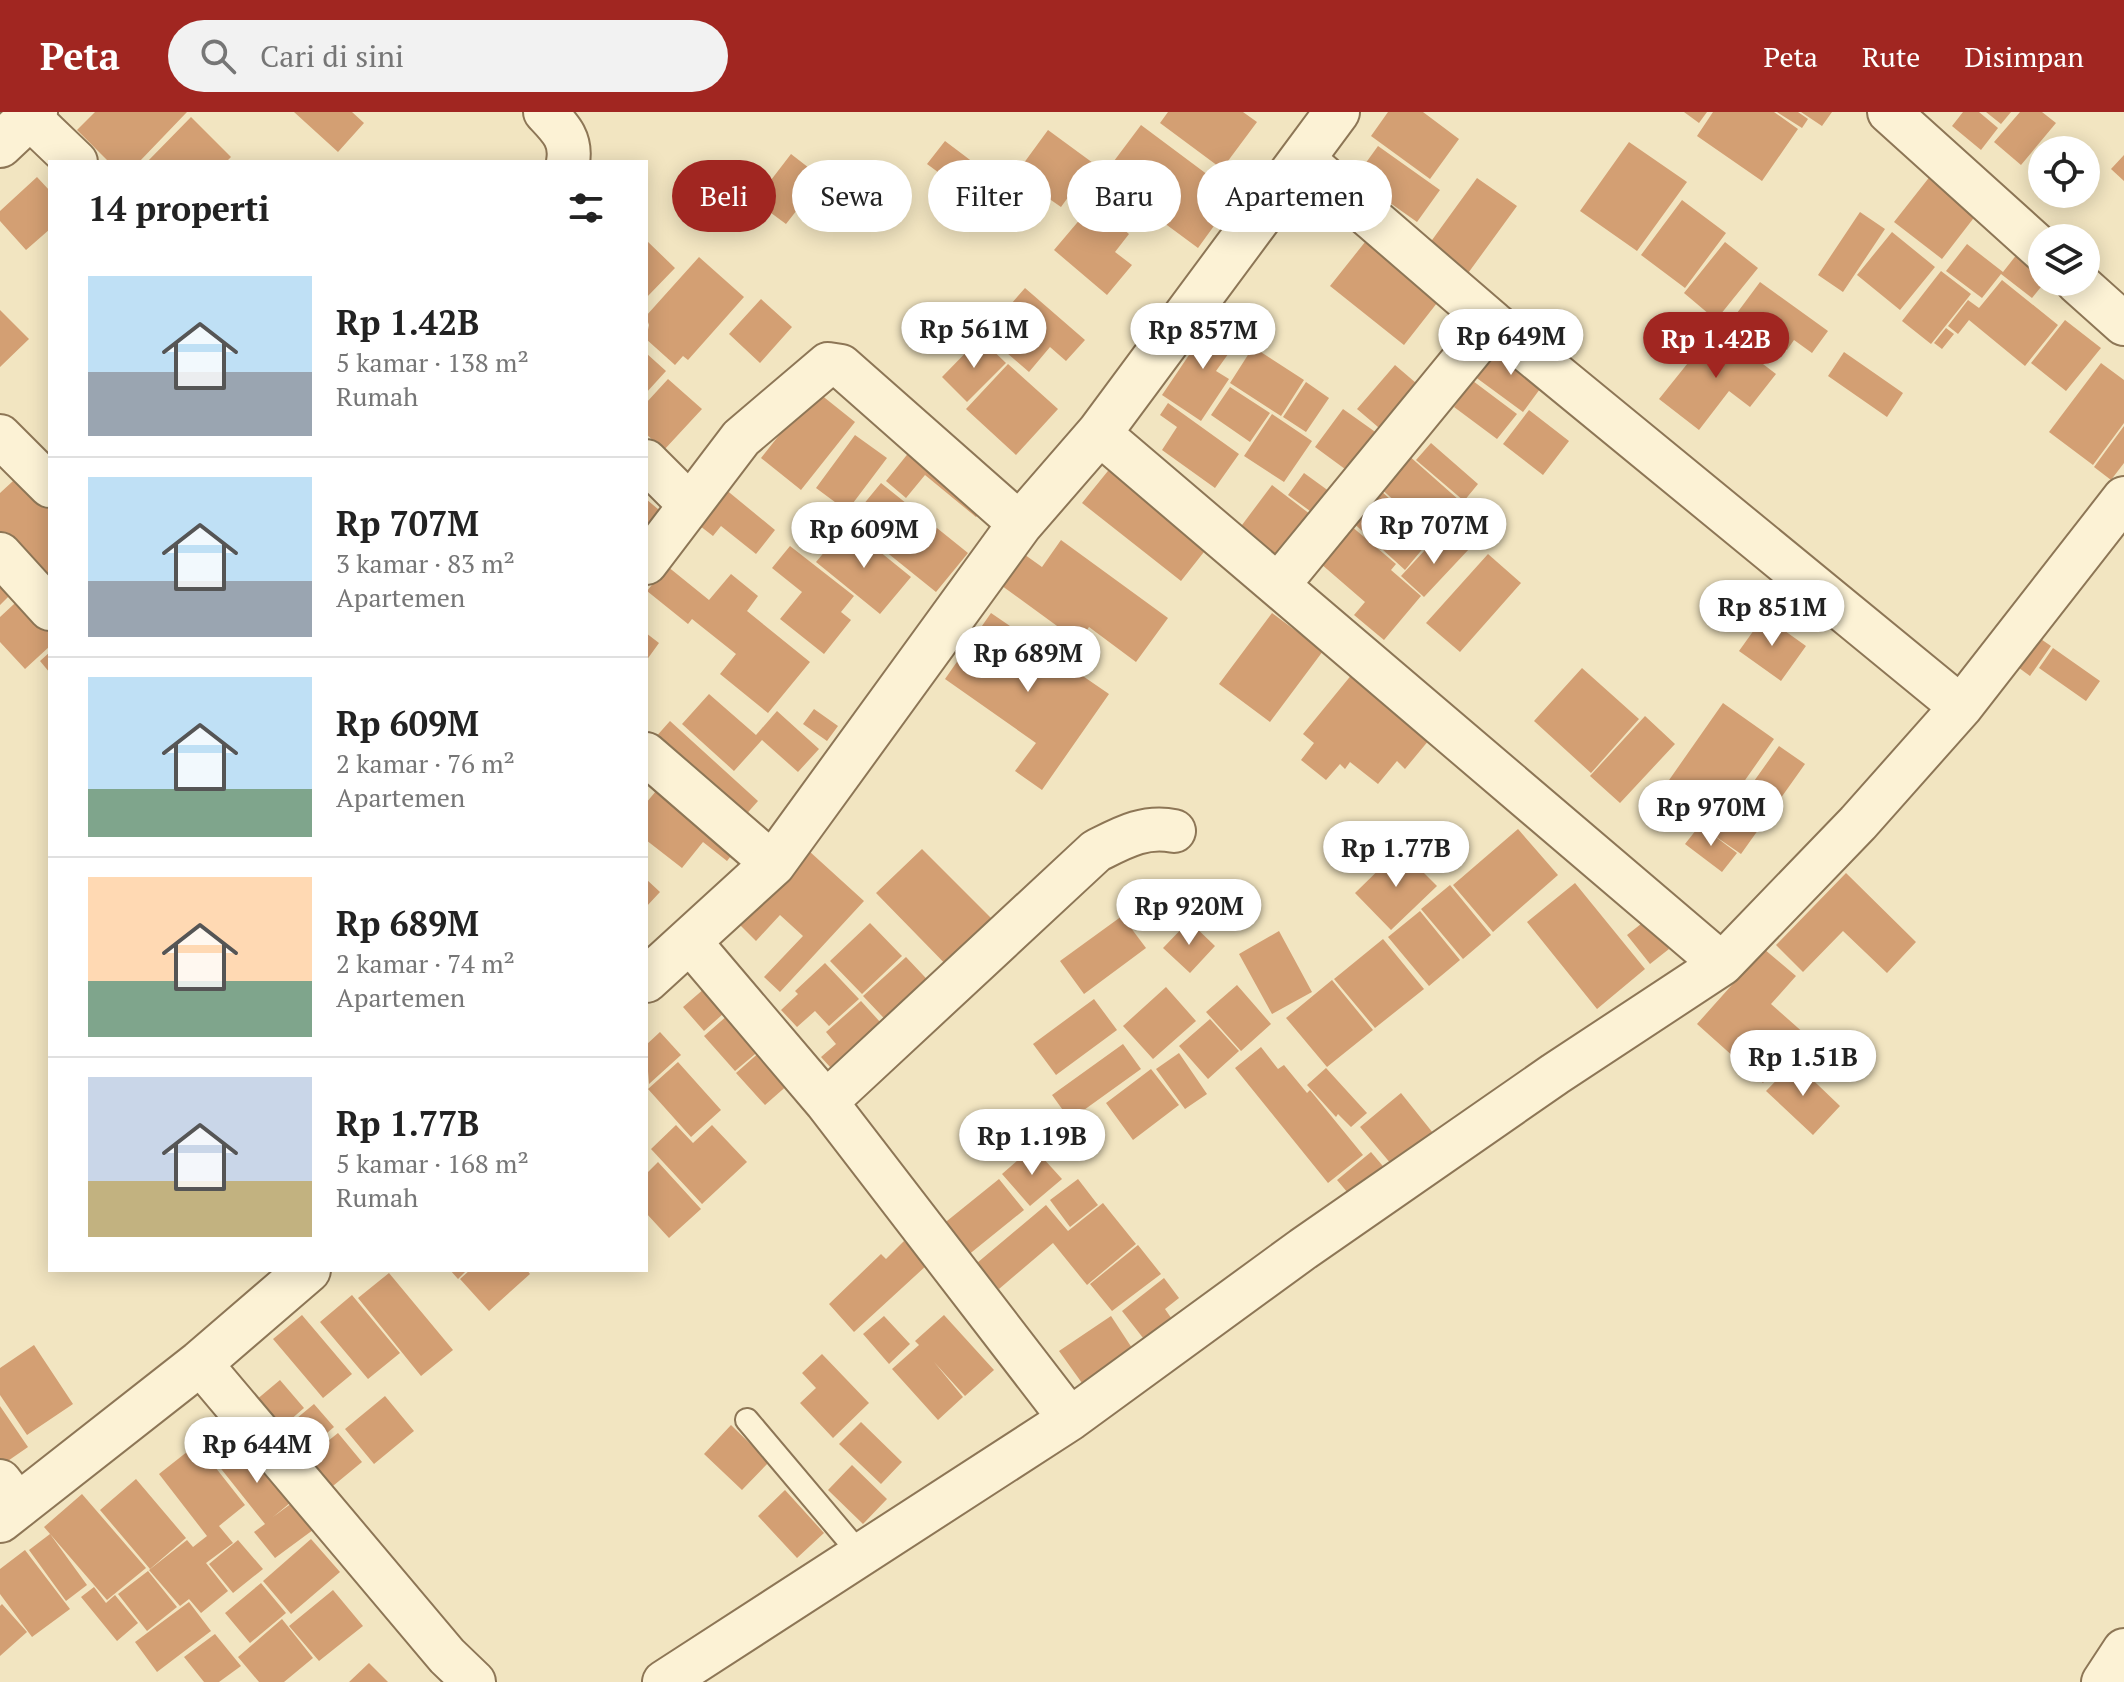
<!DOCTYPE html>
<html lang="id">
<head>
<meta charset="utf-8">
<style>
	:root { --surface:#fff; --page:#f2f2f2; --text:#222; --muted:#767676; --line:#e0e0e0; --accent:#a12621 }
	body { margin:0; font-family:"PT Serif",serif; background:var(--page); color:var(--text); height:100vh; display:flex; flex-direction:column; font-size:30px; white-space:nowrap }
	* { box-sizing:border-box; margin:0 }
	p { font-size:26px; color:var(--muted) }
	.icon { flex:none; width:44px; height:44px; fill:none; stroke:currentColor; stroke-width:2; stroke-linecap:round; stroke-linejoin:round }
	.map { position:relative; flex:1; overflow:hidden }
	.side { position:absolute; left:48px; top:48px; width:600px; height:1112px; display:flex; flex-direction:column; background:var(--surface); border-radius:0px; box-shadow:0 4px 20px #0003 }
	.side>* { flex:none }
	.guide { position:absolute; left:672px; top:48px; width:760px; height:72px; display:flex; gap:16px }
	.fabs { position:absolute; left:2028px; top:24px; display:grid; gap:16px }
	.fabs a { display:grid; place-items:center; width:72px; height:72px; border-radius:50%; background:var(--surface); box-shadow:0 4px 20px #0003; font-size:40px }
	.price { position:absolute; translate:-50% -68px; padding:0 18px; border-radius:28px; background:#fff; color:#222; font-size:26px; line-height:52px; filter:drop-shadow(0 2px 4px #0008) }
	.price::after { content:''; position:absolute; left:50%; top:48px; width:24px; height:18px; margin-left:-12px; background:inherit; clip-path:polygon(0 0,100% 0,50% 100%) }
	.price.on { background:var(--accent); color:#fff }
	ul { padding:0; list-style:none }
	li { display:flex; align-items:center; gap:24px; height:200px; padding:0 40px }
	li+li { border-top:2px solid var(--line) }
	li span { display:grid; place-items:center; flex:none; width:224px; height:160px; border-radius:0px; color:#555 }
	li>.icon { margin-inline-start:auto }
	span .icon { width:96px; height:96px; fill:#fffc; stroke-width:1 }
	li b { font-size:34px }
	h2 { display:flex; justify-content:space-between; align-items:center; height:96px; padding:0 40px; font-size:34px }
	.tag { padding:0 28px; border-radius:36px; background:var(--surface); box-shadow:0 4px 20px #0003; font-size:28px; line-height:72px }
	.tag.on { background:var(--accent); color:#fff }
	header { display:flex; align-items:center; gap:48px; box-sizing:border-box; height:112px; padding:0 40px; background:var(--accent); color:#fff }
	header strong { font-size:38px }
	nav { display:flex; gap:44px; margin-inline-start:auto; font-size:28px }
	.search { width:560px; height:72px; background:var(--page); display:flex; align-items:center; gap:20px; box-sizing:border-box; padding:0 28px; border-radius:44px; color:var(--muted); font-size:30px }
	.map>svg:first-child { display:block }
</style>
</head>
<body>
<header>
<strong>Peta</strong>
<div class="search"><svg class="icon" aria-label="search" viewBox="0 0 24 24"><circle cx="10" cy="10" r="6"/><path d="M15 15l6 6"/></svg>Cari di sini</div>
<nav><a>Peta</a><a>Rute</a><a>Disimpan</a></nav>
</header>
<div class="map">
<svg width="2124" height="1570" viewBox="0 0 2124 1570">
	<rect width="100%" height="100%" fill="#f2e5c1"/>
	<path fill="#d39f73" d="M 95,0 L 187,0 L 139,50 L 109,50 L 77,18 Z
		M 294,0 L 352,0 L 364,11 L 338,40 Z
		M 1168,0 L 1243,0 L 1257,10 L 1222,57 L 1160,11 Z
		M 1388,0 L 1423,0 L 1459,27 L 1430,67 L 1371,24 Z
		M 1684,0 L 1707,0 L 1699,11 Z
		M 1713,0 L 1774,0 L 1798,17 L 1762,69 L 1697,24 Z
		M 1777,0 L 1798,0 L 1808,7 L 1802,16 Z
		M 1801,0 L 1832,0 L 1822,14 Z
		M 1963,0 L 1979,0 L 1998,16 L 1981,38 L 1952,14 Z
		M 1986,0 L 2011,0 L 2001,12 Z
		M 2020,0 L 2042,0 L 2056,11 L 2021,53 L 1994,30 Z
		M 191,5 L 231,45 L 226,50 L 147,50 Z
		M 1141,13 L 1208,63 L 1204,69 L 1232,89 L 1198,136 L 1102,65 Z
		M 1048,18 L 1093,51 L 1061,95 L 1015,63 Z
		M 945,29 L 986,60 L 969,83 L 927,52 Z
		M 1629,30 L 1687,70 L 1637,139 L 1580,99 Z
		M 1378,34 L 1440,78 L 1417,110 L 1355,66 Z
		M 791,42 L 822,66 L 786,112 L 755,89 Z
		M 2124,43 L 2124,69 L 2111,57 Z
		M 865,52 L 906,82 L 879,119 L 837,88 Z
		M 1935,58 L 1983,94 L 1942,147 L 1894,110 Z
		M 37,65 L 50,79 L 50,117 L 26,138 L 0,109 L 0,99 Z
		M 1477,66 L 1517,94 L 1466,164 L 1427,135 Z
		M 1682,88 L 1726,121 L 1685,176 L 1641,143 Z
		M 1093,92 L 1129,122 L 1115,140 L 1132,153 L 1107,183 L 1054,138 Z
		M 1860,100 L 1885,117 L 1843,180 L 1818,163 Z
		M 1892,120 L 1935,155 L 1900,198 L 1857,163 Z
		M 1369,125 L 1448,177 L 1404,233 L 1330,174 Z
		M 646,128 L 675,156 L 646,186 Z
		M 1725,130 L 1758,156 L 1716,208 L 1684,181 Z
		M 1967,132 L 2003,160 L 2025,132 L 2042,146 L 2042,170 L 2045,170 L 2032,186 L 2001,162 L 1982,186 L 1946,159 Z
		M 699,145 L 744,185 L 688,248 L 683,244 L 675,253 L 646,227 L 649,213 L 646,204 Z
		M 1941,159 L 1971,182 L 1931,232 L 1902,209 Z
		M 2002,168 L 2058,213 L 2025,254 L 1969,208 L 1958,222 L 1948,214 L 1968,188 L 1979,196 Z
		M 1760,170 L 1828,219 L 1812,241 L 1794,228 L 1787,238 L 1737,201 Z
		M 1025,176 L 1085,228 L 1066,249 L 1050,235 L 1029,260 L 985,222 Z
		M 761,187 L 792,215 L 760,251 L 729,222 Z
		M 0,198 L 29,227 L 0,255 Z
		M 1214,206 L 1241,224 L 1216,259 L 1229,267 L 1201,309 L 1162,283 Z
		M 2065,208 L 2101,236 L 2066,279 L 2031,251 Z
		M 1716,216 L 1776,262 L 1750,295 L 1729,279 L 1699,318 L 1659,287 Z
		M 1946,216 L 1954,222 L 1942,237 L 1934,231 Z
		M 980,226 L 1006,251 L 967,290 L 942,265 Z
		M 1498,230 L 1548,266 L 1523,300 L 1474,264 Z
		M 1253,235 L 1304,268 L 1281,304 L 1230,271 Z
		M 1844,240 L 1903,281 L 1887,305 L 1828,264 Z
		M 646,241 L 666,259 L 646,281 Z
		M 2101,251 L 2124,268 L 2124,311 L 2093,353 L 2049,320 Z
		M 1008,252 L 1058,297 L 1016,343 L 966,297 Z
		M 1395,253 L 1430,283 L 1392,327 L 1357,297 Z
		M 668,267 L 702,297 L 664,338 L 646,322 L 646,291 Z
		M 1473,269 L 1517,302 L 1497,327 L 1454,295 Z
		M 1306,270 L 1329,286 L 1306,320 L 1283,305 Z
		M 1230,275 L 1270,301 L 1250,330 L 1211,303 Z
		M 815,278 L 855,310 L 801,378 L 761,346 Z
		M 1168,291 L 1239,342 L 1215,376 L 1162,338 L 1177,315 L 1160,303 Z
		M 1343,297 L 1388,329 L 1360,368 L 1315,335 Z
		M 1529,298 L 1569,329 L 1543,363 L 1503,332 Z
		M 1272,302 L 1312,329 L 1284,370 L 1244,344 Z
		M 2124,314 L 2124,351 L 2111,368 L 2094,355 Z
		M 855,323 L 887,346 L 847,399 L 816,376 Z
		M 918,329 L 991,388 L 976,405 L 925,363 L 906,386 L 886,369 Z
		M 1431,331 L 1478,372 L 1464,389 L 1416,348 Z
		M 1408,343 L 1476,403 L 1459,422 L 1418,386 L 1406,399 L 1379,375 Z
		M 1116,349 L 1215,426 L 1181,469 L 1082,391 Z
		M 25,358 L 50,384 L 50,460 L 37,472 L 0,434 L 0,381 Z
		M 1304,361 L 1337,385 L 1321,407 L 1288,383 Z
		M 881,371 L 968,441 L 936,480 L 849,410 Z
		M 719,372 L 775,418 L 756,442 L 721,414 L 713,424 L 691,407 Z
		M 1272,373 L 1319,409 L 1286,453 L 1239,417 Z
		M 1378,376 L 1406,402 L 1399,412 L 1418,390 L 1454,422 L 1435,442 L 1425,434 L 1405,458 L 1349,407 Z
		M 646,387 L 671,408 L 646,438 Z
		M 1344,408 L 1396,452 L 1391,458 L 1421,484 L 1384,528 L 1354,503 L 1365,490 L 1313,445 Z
		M 847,413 L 911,465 L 880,502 L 816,450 Z
		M 1456,423 L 1470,436 L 1424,485 L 1401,464 L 1425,438 L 1434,446 Z
		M 1061,428 L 1168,506 L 1136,550 L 1089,515 L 1079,530 L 998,471 L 1021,440 L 1042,455 Z
		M 790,434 L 854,484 L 841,500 L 851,508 L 824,542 L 780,507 L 802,480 L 772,456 Z
		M 1488,442 L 1521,471 L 1460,540 L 1426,511 Z
		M 667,454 L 709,488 L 731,462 L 758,484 L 747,499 L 810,550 L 768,601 L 720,562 L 736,542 L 692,507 L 688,512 L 647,479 Z
		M 0,472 L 10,483 L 0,493 Z
		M 27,480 L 50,504 L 50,534 L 25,557 L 0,530 L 0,505 Z
		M 991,501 L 1109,582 L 1042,678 L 1015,659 L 1036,631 L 945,567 Z
		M 1272,501 L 1323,539 L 1270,610 L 1219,572 Z
		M 1764,504 L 1806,534 L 1781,569 L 1739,539 Z
		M 646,521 L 659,531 L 646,549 Z
		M 2032,521 L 2051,534 L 2030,564 L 2011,550 Z
		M 2053,536 L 2100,569 L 2086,589 L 2039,556 Z
		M 50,540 L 50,561 L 40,549 Z
		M 1582,556 L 1639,607 L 1591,661 L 1534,609 Z
		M 1353,561 L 1429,628 L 1405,657 L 1397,649 L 1378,672 L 1350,650 L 1345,657 L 1340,652 L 1326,668 L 1301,648 L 1314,631 L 1303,622 Z
		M 709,582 L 756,623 L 777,599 L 819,637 L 798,660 L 762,628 L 734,659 L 682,612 Z
		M 1723,591 L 1774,627 L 1724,698 L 1716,692 L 1703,712 L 1660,681 Z
		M 814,597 L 838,614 L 827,629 L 803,612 Z
		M 1645,604 L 1675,632 L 1620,691 L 1590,664 Z
		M 670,609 L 758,689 L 734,716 L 646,636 Z
		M 1779,634 L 1805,652 L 1741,742 L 1715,724 Z
		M 661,673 L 738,735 L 727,749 L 703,730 L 682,756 L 646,728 L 646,691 Z
		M 1700,713 L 1737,741 L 1722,760 L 1685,732 Z
		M 1518,717 L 1558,763 L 1493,820 L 1453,773 Z
		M 922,737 L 1004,819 L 958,865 L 876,781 Z
		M 1400,737 L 1437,774 L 1391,818 L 1355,781 Z
		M 809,739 L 864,789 L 780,880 L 764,865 L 803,824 L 780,803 L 756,829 L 740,813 Z
		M 1846,761 L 1916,830 L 1887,861 L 1843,819 L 1803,860 L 1776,833 Z
		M 646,767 L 660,780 L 646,795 Z
		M 1575,771 L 1645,857 L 1597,897 L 1527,810 Z
		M 1450,773 L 1491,823 L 1463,847 L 1421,797 Z
		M 1420,799 L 1460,848 L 1429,874 L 1388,825 Z
		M 1122,804 L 1146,836 L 1084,882 L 1060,849 Z
		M 1646,808 L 1669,837 L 1650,852 L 1627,823 Z
		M 1189,809 L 1215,834 L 1190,861 L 1163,836 Z
		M 870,811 L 902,844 L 862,882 L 830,849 Z
		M 1279,819 L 1312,880 L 1272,902 L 1239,842 Z
		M 1383,827 L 1424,877 L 1375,916 L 1334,867 Z
		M 1764,837 L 1796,864 L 1771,892 L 1806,923 L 1763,971 L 1697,912 Z
		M 906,845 L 939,880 L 897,920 L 863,884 Z
		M 825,851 L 859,887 L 829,914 L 815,899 L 797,915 L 781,898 L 798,882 L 795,879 Z
		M 1332,868 L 1373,918 L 1327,955 L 1286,906 Z
		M 712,870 L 733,893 L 704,919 L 683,895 Z
		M 1237,873 L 1271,912 L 1241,939 L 1206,900 Z
		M 1166,875 L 1196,909 L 1153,947 L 1123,914 Z
		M 1094,887 L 1117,918 L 1056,963 L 1033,932 Z
		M 861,889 L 890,921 L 840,966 L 821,945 L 836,932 L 826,920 Z
		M 736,896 L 768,931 L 735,959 L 704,924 Z
		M 1210,907 L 1239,939 L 1208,967 L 1179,934 Z
		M 660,920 L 681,943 L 649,972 L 646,933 Z
		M 770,931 L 798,964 L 765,993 L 736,961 Z
		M 1123,932 L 1141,957 L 1070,1008 L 1052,983 Z
		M 1261,935 L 1278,957 L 1284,953 L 1307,981 L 1310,978 L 1363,1043 L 1328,1071 L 1235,956 Z
		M 1179,941 L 1207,982 L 1185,997 L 1156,957 Z
		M 678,950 L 721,998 L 691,1025 L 648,977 Z
		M 1794,950 L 1840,994 L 1813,1023 L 1766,979 Z
		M 1326,956 L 1367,1001 L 1351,1015 L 1338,1002 L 1336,1005 L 1307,973 Z
		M 1151,957 L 1179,993 L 1133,1028 L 1106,991 Z
		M 1401,981 L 1437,1026 L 1397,1059 L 1360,1015 Z
		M 676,1013 L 693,1031 L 712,1013 L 747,1050 L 702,1092 L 651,1037 Z
		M 1033,1035 L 1062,1067 L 1030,1094 L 1002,1062 Z
		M 1371,1040 L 1393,1066 L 1359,1094 L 1337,1068 Z
		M 658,1050 L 701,1097 L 669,1126 L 646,1101 L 646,1062 Z
		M 999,1067 L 1024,1098 L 967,1144 L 942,1113 Z
		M 1078,1067 L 1098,1093 L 1070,1115 L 1050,1088 Z
		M 1103,1091 L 1136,1132 L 1087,1173 L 1053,1131 L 999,1177 L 977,1151 L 1046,1093 L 1068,1119 Z
		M 904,1129 L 927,1153 L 854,1220 L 829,1192 L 881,1142 L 886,1147 Z
		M 1138,1133 L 1161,1162 L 1112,1199 L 1090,1172 Z
		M 450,1158 L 467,1158 L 458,1167 Z
		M 470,1158 L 527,1158 L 530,1162 L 489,1199 L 460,1167 Z
		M 389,1161 L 453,1238 L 421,1264 L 358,1186 Z
		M 1164,1166 L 1179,1186 L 1165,1197 L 1174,1210 L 1147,1231 L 1122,1199 Z
		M 352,1183 L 400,1241 L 368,1267 L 320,1210 Z
		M 302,1203 L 352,1262 L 323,1286 L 273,1227 Z
		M 944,1203 L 994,1258 L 965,1284 L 934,1250 L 963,1285 L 938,1308 L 892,1257 L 919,1233 L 915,1229 Z
		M 884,1204 L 910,1232 L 889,1252 L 863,1222 Z
		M 1111,1204 L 1132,1236 L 1082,1271 L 1059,1239 Z
		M 34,1233 L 73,1292 L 27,1323 L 0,1283 L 0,1256 Z
		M 822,1242 L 869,1291 L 833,1326 L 800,1291 L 816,1276 L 802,1261 Z
		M 280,1268 L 304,1296 L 273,1323 L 249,1294 Z
		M 385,1284 L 414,1319 L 374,1352 L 345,1317 Z
		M 314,1292 L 334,1315 L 294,1349 L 274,1325 Z
		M 0,1294 L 28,1335 L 2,1353 L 0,1351 Z
		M 227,1299 L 296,1386 L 273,1405 L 296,1388 L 317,1415 L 275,1446 L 254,1420 L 265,1412 L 195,1324 Z
		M 861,1310 L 902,1350 L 881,1372 L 839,1332 Z
		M 731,1313 L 769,1350 L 742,1378 L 704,1342 Z
		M 338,1321 L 362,1350 L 322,1383 L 298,1353 Z
		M 197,1332 L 245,1393 L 219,1414 L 233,1431 L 206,1451 L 228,1479 L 201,1501 L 189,1487 L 180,1494 L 149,1458 L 187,1428 L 193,1435 L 207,1424 L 159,1362 Z
		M 852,1353 L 887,1387 L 863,1412 L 828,1378 Z
		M 136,1367 L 186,1426 L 150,1457 L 100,1398 Z
		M 785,1378 L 824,1421 L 797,1446 L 758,1404 Z
		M 82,1382 L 146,1456 L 107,1488 L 44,1415 Z
		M 50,1422 L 87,1473 L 66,1489 L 29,1438 Z
		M 311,1427 L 340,1460 L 291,1502 L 263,1469 Z
		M 238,1428 L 263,1457 L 233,1481 L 209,1452 Z
		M 25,1438 L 70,1497 L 32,1525 L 0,1482 L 0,1457 Z
		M 148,1459 L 177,1495 L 147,1519 L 118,1482 Z
		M 261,1471 L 286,1501 L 250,1531 L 225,1501 Z
		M 94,1475 L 106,1491 L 115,1483 L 138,1511 L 117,1529 L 81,1485 Z
		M 333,1478 L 363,1514 L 319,1549 L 289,1514 Z
		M 189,1490 L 211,1519 L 157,1560 L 135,1530 Z
		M 2,1492 L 27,1520 L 0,1544 L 0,1494 Z
		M 282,1507 L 313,1546 L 284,1570 L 259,1570 L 238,1545 Z
		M 215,1522 L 241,1554 L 219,1570 L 204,1570 L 184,1545 Z
		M 369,1551 L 388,1570 L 349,1570 Z"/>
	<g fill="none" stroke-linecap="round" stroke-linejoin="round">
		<defs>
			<path id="service" d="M 747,1308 L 861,1443"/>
			<path id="minor" d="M 545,0 C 560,16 572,27 568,50
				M 1889,0 L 2042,138
				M 29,5 L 76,50
				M 1303,47 L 1493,211 L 1961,595
				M 2077,170 L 2124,212
				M 1099,321 L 1722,852
				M 0,324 L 50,374
				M 646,349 L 689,392
				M 0,442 L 50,497
				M 646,451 L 741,326 L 828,252 L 841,254 L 1020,412
				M 1279,472 L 1493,211
				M 646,642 L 773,752
				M 690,830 L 826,990 L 1070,1307
				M 826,990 L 1096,739 C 1122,726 1144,713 1174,719
				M 200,1251 L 447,1544 L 474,1570
				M 0,1369 L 19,1394
				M 664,1570 L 1070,1307 L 1303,1137 L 1555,962 L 1722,852 L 1858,711 L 1961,595 L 2124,386
				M 2103,1570 L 2124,1538"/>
			<path id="tertiary" d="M 0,33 L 35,0
				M 646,868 L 773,752 L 1020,412 L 1099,321 L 1337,0
				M 0,1408 L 200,1251 L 308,1158"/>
		</defs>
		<use href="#service" stroke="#8d7656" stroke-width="26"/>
		<use href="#minor" stroke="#8d7656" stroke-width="46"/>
		<use href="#tertiary" stroke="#8d7656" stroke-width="48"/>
		<use href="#service" stroke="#fcf2d5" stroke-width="22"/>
		<use href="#minor" stroke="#fcf2d5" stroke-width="42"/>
		<use href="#tertiary" stroke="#fcf2d5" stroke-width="44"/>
	</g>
</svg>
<div class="fabs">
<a><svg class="icon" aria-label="locate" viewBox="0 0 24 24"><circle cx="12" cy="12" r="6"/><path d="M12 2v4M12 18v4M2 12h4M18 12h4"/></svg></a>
<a><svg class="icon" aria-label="layers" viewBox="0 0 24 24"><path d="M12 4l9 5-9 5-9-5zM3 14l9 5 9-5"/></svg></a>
</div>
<b class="price" style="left:974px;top:258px">Rp 561M</b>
<b class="price" style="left:1203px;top:259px">Rp 857M</b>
<b class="price" style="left:1511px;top:265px">Rp 649M</b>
<b class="price on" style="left:1716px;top:268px">Rp 1.42B</b>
<b class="price" style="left:1434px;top:454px">Rp 707M</b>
<b class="price" style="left:864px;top:458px">Rp 609M</b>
<b class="price" style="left:1772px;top:536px">Rp 851M</b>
<b class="price" style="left:1028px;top:582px">Rp 689M</b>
<b class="price" style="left:1711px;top:736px">Rp 970M</b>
<b class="price" style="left:1396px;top:777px">Rp 1.77B</b>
<b class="price" style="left:1189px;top:835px">Rp 920M</b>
<b class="price" style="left:1803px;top:986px">Rp 1.51B</b>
<b class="price" style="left:1032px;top:1065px">Rp 1.19B</b>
<b class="price" style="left:257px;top:1373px">Rp 644M</b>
<div class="guide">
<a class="tag on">Beli</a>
<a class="tag">Sewa</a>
<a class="tag">Filter</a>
<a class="tag">Baru</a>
<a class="tag">Apartemen</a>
</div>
<section class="side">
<h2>14 properti<svg class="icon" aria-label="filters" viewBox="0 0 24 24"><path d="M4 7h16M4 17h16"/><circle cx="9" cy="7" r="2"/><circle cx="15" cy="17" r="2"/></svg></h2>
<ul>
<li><span style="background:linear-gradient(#bfe0f5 60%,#9aa5b1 0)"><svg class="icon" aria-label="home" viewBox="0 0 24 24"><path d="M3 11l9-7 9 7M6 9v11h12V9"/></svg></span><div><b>Rp 1.42B</b><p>5 kamar · 138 m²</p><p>Rumah</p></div></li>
<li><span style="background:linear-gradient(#bfe0f5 65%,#9aa5b1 0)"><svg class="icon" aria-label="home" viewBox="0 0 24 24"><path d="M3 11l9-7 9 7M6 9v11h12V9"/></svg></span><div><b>Rp 707M</b><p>3 kamar · 83 m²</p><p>Apartemen</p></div></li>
<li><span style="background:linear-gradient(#bfe0f5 70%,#7fa58c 0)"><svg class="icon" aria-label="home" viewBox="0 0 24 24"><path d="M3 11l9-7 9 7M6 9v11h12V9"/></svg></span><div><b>Rp 609M</b><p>2 kamar · 76 m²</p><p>Apartemen</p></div></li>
<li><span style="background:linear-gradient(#ffd9b3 65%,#7fa58c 0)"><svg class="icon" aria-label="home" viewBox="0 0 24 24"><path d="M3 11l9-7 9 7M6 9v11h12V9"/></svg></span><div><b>Rp 689M</b><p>2 kamar · 74 m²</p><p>Apartemen</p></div></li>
<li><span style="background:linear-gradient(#c9d6e8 65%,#c2b280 0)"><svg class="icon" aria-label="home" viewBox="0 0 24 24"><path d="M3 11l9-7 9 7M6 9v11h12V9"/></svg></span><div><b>Rp 1.77B</b><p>5 kamar · 168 m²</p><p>Rumah</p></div></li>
</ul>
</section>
</div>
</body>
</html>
